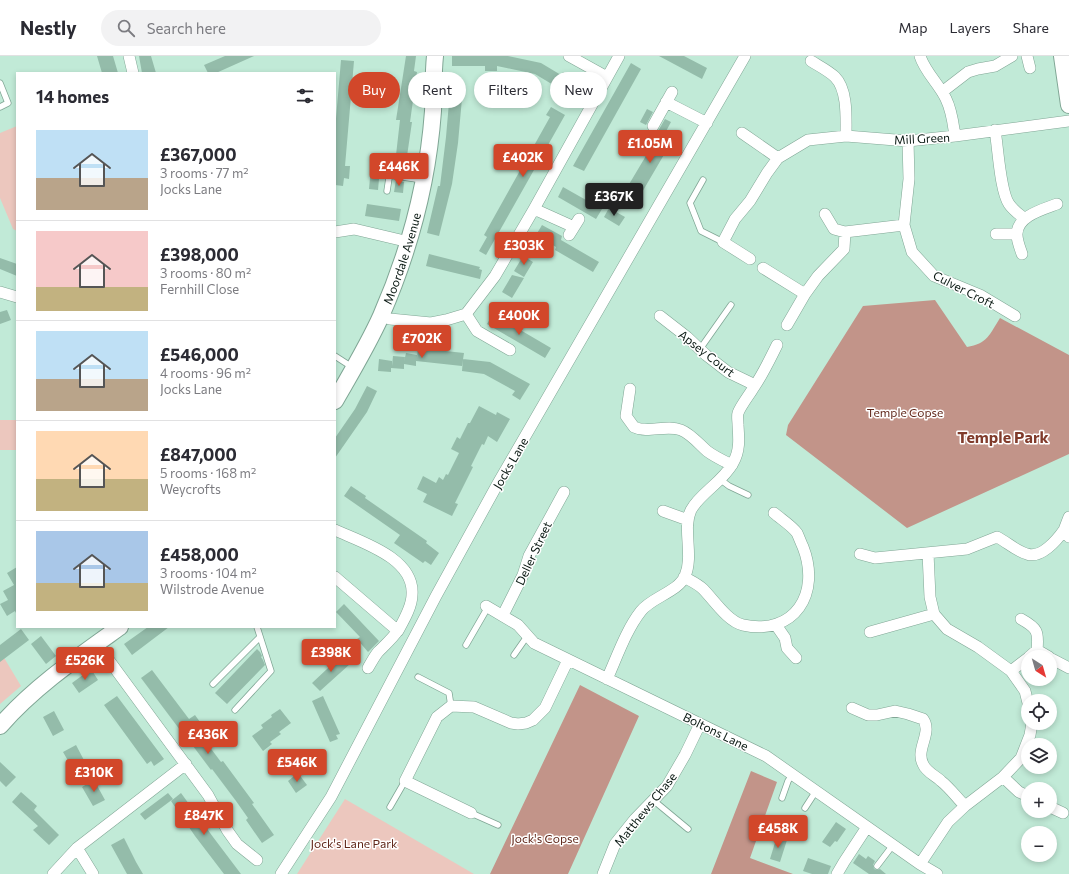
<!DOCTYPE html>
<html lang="en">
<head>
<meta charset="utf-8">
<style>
	:root { --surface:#fff; --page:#f2f2f3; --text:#2b2b33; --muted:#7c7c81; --line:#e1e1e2; --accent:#d2472a }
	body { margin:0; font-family:Commissioner,sans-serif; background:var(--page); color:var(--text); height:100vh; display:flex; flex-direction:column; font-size:15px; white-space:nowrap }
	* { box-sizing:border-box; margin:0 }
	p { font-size:13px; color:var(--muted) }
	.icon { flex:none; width:22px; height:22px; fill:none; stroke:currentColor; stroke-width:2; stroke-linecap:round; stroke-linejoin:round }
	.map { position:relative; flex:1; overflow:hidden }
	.drawer { position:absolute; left:16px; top:16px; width:320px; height:556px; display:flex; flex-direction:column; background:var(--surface); border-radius:0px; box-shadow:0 2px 6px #0003 }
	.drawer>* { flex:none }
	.top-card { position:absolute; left:348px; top:16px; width:380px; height:36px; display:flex; gap:8px }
	.needle { width:26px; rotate:143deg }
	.controls { position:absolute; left:1021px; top:594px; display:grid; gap:8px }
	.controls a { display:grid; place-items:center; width:36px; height:36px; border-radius:50%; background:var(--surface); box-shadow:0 2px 6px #0003; font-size:20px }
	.price { position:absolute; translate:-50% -34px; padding:0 9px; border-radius:4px; background:var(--accent); color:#fff; font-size:13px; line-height:26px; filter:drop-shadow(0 1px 2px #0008) }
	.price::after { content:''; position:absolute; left:50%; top:24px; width:12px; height:9px; margin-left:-6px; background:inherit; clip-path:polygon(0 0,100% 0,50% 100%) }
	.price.selected { background:#222; color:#fff }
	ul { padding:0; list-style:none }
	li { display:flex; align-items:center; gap:12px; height:100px; padding:0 20px }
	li+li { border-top:1px solid var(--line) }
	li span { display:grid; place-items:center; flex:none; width:112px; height:80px; border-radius:0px; color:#555 }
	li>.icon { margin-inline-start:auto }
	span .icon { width:48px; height:48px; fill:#fffc; stroke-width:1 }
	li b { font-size:17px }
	h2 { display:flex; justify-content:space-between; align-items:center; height:48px; padding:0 20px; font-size:17px }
	.chip { padding:0 14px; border-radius:18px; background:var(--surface); box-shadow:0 2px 6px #0003; font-size:14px; line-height:36px }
	.chip.selected { background:var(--accent); color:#fff }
	header { display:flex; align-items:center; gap:24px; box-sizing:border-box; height:56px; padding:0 20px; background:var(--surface); border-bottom:1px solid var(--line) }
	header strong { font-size:19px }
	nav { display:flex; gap:22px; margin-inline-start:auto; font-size:14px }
	.search { width:280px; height:36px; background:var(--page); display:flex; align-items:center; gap:10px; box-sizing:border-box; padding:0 14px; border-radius:22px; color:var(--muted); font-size:15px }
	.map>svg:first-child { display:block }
</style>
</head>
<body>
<header>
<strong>Nestly</strong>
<div class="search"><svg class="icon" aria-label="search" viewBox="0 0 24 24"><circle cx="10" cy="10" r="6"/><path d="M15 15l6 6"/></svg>Search here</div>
<nav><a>Map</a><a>Layers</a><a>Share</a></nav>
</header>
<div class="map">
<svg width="1069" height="818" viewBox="0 0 1069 818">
	<rect width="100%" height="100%" fill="#c1ead7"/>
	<path fill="#ecc7be" d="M 17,70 L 17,175 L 13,173 L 0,142 L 0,77 Z
		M 0,364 L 17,364 L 17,394 L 0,394 Z
		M 0,595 L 21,630 L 0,648 Z
		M 345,743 L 474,818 L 297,818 Z"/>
	<path fill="#c29489" d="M 935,244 L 967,291 C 987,288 990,278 1000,262 L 1069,299 L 1069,398 L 907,472 L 786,379 L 788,369 L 863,250 Z
		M 580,629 L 639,660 L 568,818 L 490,818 Z
		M 751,715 L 777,726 L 750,802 L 793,818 L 711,818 Z"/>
	<path fill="#94bcaa" d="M 97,0 L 113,0 L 118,17 L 102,17 Z
		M 139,0 L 151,0 L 156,17 L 142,17 Z
		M 225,0 L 254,0 L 216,17 L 208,17 L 204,9 Z
		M 406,0 L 416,0 L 414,15 L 417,16 L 410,66 L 412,66 L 407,100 L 396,99 L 400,64 L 396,64 Z
		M 452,0 L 508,0 L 541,7 L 561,19 L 563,16 L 583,28 L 576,38 L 556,27 L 555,30 L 535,18 L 497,10 L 497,15 L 485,15 L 485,10 L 452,10 Z
		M 659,0 L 684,0 L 707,12 L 702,23 Z
		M 341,4 L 354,5 L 345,110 L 350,110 L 349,123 L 344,122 L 343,130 L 335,129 L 335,74 Z
		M 631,7 L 641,13 L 584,115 L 573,110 Z
		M 452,30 L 463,31 L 458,87 L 452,128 L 439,180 L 427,177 L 438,130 L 440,130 L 446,81 L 450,35 L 452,35 Z
		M 551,51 L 565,59 L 486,199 L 479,195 L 487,181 L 484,179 L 550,61 L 546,59 Z
		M 647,53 L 653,56 L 646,69 L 640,66 Z
		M 665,63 L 671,66 L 664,79 L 658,75 Z
		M 659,78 L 672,85 L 641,138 L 628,130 Z
		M 372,100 L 381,101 L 378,134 L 369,133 Z
		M 396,124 L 404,126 L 403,137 L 394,136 Z
		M 563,131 L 602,153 L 596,163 L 558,141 Z
		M 367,148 L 401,153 L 399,165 L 365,160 Z
		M 609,152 L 625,161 L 619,170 L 604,161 Z
		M 542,169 L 562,180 L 561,184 L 599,206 L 593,216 L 555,194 L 556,191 L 536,179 Z
		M 429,198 L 480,211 L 479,213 L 482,214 L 480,223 L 426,210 Z
		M 523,200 L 533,206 L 524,221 L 514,215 Z
		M 0,202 L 17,208 L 17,220 L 0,213 Z
		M 512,219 L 524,222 L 512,242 L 502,236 Z
		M 7,254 L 11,264 L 0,268 L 0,256 Z
		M 493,258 L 551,292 L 545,302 L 487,268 Z
		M 418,292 L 464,297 L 462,310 L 416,305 L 416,310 L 404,308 L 404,313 L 391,312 L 391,316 L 378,315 L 379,303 L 392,305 L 392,310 L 393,300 L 405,301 L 404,306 L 406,297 L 417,299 L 417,302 Z
		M 463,303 L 490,306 L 530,328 L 520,344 L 512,339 L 515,335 L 484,318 L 462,315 Z
		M 367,330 L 377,335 L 367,356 L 335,402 L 335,382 L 355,353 Z
		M 479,350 L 496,359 L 497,356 L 510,363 L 497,386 L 488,380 L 484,389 L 482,388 L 471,410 L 473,411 L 455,447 L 458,448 L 452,460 L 423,446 L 427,438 L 417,433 L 423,420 L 436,427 L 439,421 L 443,424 L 446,418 L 448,419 L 459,397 L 451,393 L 457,381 L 460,383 L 468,367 L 470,367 Z
		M 351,430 L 366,440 L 365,442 L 427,485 L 426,487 L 439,497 L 431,509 L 425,505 L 423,507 L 394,487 L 400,479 L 344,440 Z
		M 17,511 L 17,559 L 15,555 L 7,560 L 0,548 L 8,544 L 3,535 L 14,529 L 7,517 Z
		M 344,548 L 379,585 L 368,596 L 357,583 L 360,581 L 336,556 Z
		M 148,571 L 169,571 L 132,599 L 124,588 Z
		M 21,573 L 29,584 L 0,606 L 0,589 Z
		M 41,580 L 56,600 L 46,608 L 31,588 Z
		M 257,593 L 260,596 L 262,600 L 261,601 L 263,604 L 265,609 L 227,648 L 215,637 Z
		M 342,599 L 350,608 L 320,635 L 312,627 Z
		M 91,613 L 98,624 L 79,637 L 72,627 Z
		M 152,614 L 189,663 L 195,659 L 200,666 L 194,670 L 221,706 L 223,705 L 254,747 L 252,748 L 274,779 L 262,787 L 246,764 L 248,762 L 236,745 L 212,713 L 211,714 L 184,678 L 183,678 L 141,622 Z
		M 117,640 L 164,703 L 154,710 L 151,705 L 147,708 L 104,649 Z
		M 323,640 L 340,678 L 336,679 L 338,683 L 330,686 L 312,645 Z
		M 280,653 L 291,667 L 279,676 L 281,678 L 270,686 L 272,688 L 263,695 L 252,680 L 263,672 L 261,669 L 272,661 L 271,659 Z
		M 54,655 L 64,674 L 53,680 L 43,661 Z
		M 76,689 L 86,708 L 74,715 L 63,696 Z
		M 0,706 L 16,721 L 6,731 L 0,725 Z
		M 298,717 L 307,729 L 296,737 L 288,725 Z
		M 94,724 L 105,744 L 93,750 L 82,731 Z
		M 21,736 L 37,750 L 34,754 L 59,779 L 49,789 L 33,774 L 38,770 L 12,746 Z
		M 168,737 L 173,743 L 145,764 L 140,758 Z
		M 181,737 L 213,781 L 241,818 L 224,818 L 195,780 L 171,745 Z
		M 836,766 L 846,773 L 837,786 L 835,785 L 830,791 L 822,786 Z
		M 777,780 L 787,784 L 780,806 L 770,803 Z
		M 124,782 L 136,806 L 143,818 L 127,818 L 111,789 Z
		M 859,798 L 866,803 L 868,800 L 875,805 L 873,809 L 874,813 L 877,814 L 880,813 L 886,818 L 869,818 L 853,807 Z
		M 808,802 L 831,810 L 828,818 L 812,818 L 803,815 Z"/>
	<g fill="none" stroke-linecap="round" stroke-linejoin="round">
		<defs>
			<path id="lane" d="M 0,27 L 8,47 L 0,51
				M 389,119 L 423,124
				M 703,124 L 690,147 L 701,175 L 723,186
				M 387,135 L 392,102
				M 700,293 L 731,249
				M 335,300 L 352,311
				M 721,424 L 729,430 L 748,439
				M 466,589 L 488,551
				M 514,599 L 528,579
				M 418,621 L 449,637 L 451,650
				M 213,628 L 260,581
				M 235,654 L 271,615 L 257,571
				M 782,742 L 788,725 L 792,719
				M 653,744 L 688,773
				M 390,751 L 405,725
				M 805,752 L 816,735
				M 471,757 L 498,769
				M 877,810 L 893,789"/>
			<path id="street" d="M 129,0 L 133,17
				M 569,0 L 607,21
				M 920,0 C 925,16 939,28 946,43 C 952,55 953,67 955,80
				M 1027,0 L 1030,12
				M 811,5 C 819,10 829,15 835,21 C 848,34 846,63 846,80
				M 942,36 L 968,16 L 978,13 L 995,10 L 1012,0
				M 666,46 L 707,67
				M 653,70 L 672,36
				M 995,74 C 998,91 1000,135 1009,148 C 1013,154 1019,158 1025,163
				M 742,77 L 778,102
				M 908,85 L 909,123 L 904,169 L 912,196 L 934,220 L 980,239 L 1015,260
				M 534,153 L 574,171
				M 825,158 L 834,173 L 845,176 L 904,169
				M 335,176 L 354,173 L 409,186
				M 996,178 L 1017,178
				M 569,179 L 579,163
				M 1022,198 C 1020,192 1017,185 1017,179 C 1016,160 1044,153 1057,148
				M 750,203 L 723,186 L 735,163 L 750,145 L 767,117 L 778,102 L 808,84 L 846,80 L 908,85 L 955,80 L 1069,65
				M 763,212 L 805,238
				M 0,236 L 17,241
				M 466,258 L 477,275 L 510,294
				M 381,260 L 390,263 L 431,267 L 446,264 L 466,258 L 495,220 L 534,153 L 619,0
				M 660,260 L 687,281 L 706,299 L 728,316 L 755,329
				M 787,269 L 805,238 L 818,220 L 844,193 L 845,176
				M 630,333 L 626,360 L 634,371 C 648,378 666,368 681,374 C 691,378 699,388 707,395 C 715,401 724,405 732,409
				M 663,455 L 688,464
				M 335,474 C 361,486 415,502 412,539 C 412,550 404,564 399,573 C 393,582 385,589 378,596 C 374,601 371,607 368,612
				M 1064,474 L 1069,461
				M 928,497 L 930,541 L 934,558 L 947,573 L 978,591 L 1011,615 L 1025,635 L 1028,647
				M 860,498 L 875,502 L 967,493 L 997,481 C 1007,486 1016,495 1027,498 C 1041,503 1057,484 1064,474 L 1069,481
				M 335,521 L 398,575
				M 684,521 C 691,525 698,528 703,533 C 713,543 728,566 743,569 C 795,580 821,537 803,491 C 801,487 799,481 797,477 C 792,470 781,463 774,457
				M 486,550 L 518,569 L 534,587 L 766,700 L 920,808 L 937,818
				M 503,559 L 523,519 L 529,500 L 564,436
				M 1021,563 C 1037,572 1039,575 1037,594
				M 776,569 L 785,582 L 787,592 L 796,602
				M 870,576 L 934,558
				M 97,588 L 208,739 L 227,774 L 237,788 L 257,804
				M 1029,601 L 1037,594 L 1049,601
				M 1050,602 L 1069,612
				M 1011,615 L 1028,602
				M 607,623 C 617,601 626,574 641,555 C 652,541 678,536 685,520 C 694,499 682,473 691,454 C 700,437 723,426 733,407 C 740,395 739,383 738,369 C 738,365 737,360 738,357 C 741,349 750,338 754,331 C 763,318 770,303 777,289
				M 852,652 L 868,659 L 877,659 L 895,655 L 908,658 L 923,663 C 933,677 915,693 923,708 C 926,716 936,720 941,725 C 950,732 957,742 965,750
				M 1003,721 L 1019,736 L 1028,740
				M 1050,751 L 1063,757
				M 471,757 L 405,725 L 437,661 L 451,650 L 474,651 L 511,667 L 518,668 L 526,667 L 533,664 L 545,652 L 568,604
				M 77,792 L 93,818
				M 920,808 L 948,766 L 965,750 L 1003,721 L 1021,702 L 1030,679 L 1032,667
				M 53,818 L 77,792 L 186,708
				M 281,818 L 331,741 L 436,540 L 497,429 L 745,0
				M 603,818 L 615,788 L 635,763 L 667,730 L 685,699 L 700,668
				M 837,818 L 844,806 L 867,771"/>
			<g id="secondary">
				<path d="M 1062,0 L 1069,49"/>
				<path id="s1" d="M 335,345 C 351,317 368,289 381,260 C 409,196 428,124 433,55 C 434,36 433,18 435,0"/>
				<path d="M 0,670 C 34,631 78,601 120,571"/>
			</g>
		</defs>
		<use href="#lane" stroke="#80a695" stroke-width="7"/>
		<use href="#street" stroke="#80a695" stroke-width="12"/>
		<use href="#secondary" stroke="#80a695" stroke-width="18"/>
		<use href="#lane" stroke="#fff" stroke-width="5.5"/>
		<use href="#street" stroke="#fff" stroke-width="11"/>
		<use href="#secondary" stroke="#fff" stroke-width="16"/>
	</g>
	<g text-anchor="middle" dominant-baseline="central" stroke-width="3" stroke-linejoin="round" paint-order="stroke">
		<g font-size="12" fill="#081711" stroke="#fff">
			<text transform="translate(922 82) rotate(-3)">Mill Green</text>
			<text stroke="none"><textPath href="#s1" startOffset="158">Moordale Avenue</textPath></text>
			<text transform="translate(964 233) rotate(27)">Culver Croft</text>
			<text transform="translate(707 297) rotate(38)">Apsey Court</text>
			<text transform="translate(510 407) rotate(-60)">Jocks Lane</text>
			<text transform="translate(533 497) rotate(-65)">Deller Street</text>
			<text transform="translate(716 675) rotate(26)">Boltons Lane</text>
			<text transform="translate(645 753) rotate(-51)">Matthews Chase</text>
		</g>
		<g font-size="12" fill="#602619" stroke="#fff">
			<text x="905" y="356">Temple Copse</text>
			<text x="545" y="782">Jock's Copse</text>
			<text x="354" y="787">Jock's Lane Park</text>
		</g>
		<g font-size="16" font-weight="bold" fill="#803b2b" stroke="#fff">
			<text x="1003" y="380">Temple Park</text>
		</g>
	</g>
</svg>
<div class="controls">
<a><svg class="needle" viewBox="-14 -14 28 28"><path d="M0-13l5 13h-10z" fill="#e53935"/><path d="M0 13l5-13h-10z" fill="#7c7c81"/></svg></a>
<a><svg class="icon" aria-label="locate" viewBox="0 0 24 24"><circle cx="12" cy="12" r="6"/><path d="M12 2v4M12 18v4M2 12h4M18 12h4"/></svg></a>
<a><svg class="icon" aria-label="layers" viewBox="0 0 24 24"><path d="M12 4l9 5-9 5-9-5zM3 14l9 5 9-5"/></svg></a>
<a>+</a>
<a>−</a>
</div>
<b class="price" style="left:650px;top:108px">£1.05M</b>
<b class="price" style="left:523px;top:122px">£402K</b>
<b class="price" style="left:399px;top:131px">£446K</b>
<b class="price selected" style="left:614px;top:161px">£367K</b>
<b class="price" style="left:524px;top:210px">£303K</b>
<b class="price" style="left:519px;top:280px">£400K</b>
<b class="price" style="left:422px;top:303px">£702K</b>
<b class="price" style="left:331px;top:617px">£398K</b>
<b class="price" style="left:85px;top:625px">£526K</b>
<b class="price" style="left:208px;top:699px">£436K</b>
<b class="price" style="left:297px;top:727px">£546K</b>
<b class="price" style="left:94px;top:737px">£310K</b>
<b class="price" style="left:204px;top:780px">£847K</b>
<b class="price" style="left:778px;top:793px">£458K</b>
<div class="top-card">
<a class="chip selected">Buy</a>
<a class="chip">Rent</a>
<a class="chip">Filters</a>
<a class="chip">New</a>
</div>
<section class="drawer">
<h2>14 homes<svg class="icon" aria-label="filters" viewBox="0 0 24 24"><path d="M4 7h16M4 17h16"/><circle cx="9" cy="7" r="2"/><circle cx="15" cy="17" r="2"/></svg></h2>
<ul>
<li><span style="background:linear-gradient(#bfe0f5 60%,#b9a48a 0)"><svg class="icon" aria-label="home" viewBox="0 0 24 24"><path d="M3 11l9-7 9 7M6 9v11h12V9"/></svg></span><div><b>£367,000</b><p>3 rooms · 77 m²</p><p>Jocks Lane</p></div></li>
<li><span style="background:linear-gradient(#f6c9c9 70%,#c2b280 0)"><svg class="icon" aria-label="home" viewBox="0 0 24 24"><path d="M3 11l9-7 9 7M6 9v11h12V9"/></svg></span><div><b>£398,000</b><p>3 rooms · 80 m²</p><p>Fernhill Close</p></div></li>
<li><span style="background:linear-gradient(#bfe0f5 60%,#b9a48a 0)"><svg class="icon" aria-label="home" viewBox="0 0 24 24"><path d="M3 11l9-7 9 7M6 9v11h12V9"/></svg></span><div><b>£546,000</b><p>4 rooms · 96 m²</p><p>Jocks Lane</p></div></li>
<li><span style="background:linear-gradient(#ffd9b3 60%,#c2b280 0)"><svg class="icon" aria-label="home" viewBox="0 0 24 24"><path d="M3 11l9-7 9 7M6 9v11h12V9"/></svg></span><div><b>£847,000</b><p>5 rooms · 168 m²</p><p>Weycrofts</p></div></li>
<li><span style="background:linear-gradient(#a9c7e8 65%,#c2b280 0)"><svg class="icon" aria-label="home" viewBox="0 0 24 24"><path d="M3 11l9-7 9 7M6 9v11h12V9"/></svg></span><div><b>£458,000</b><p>3 rooms · 104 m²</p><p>Wilstrode Avenue</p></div></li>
</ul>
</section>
</div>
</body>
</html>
